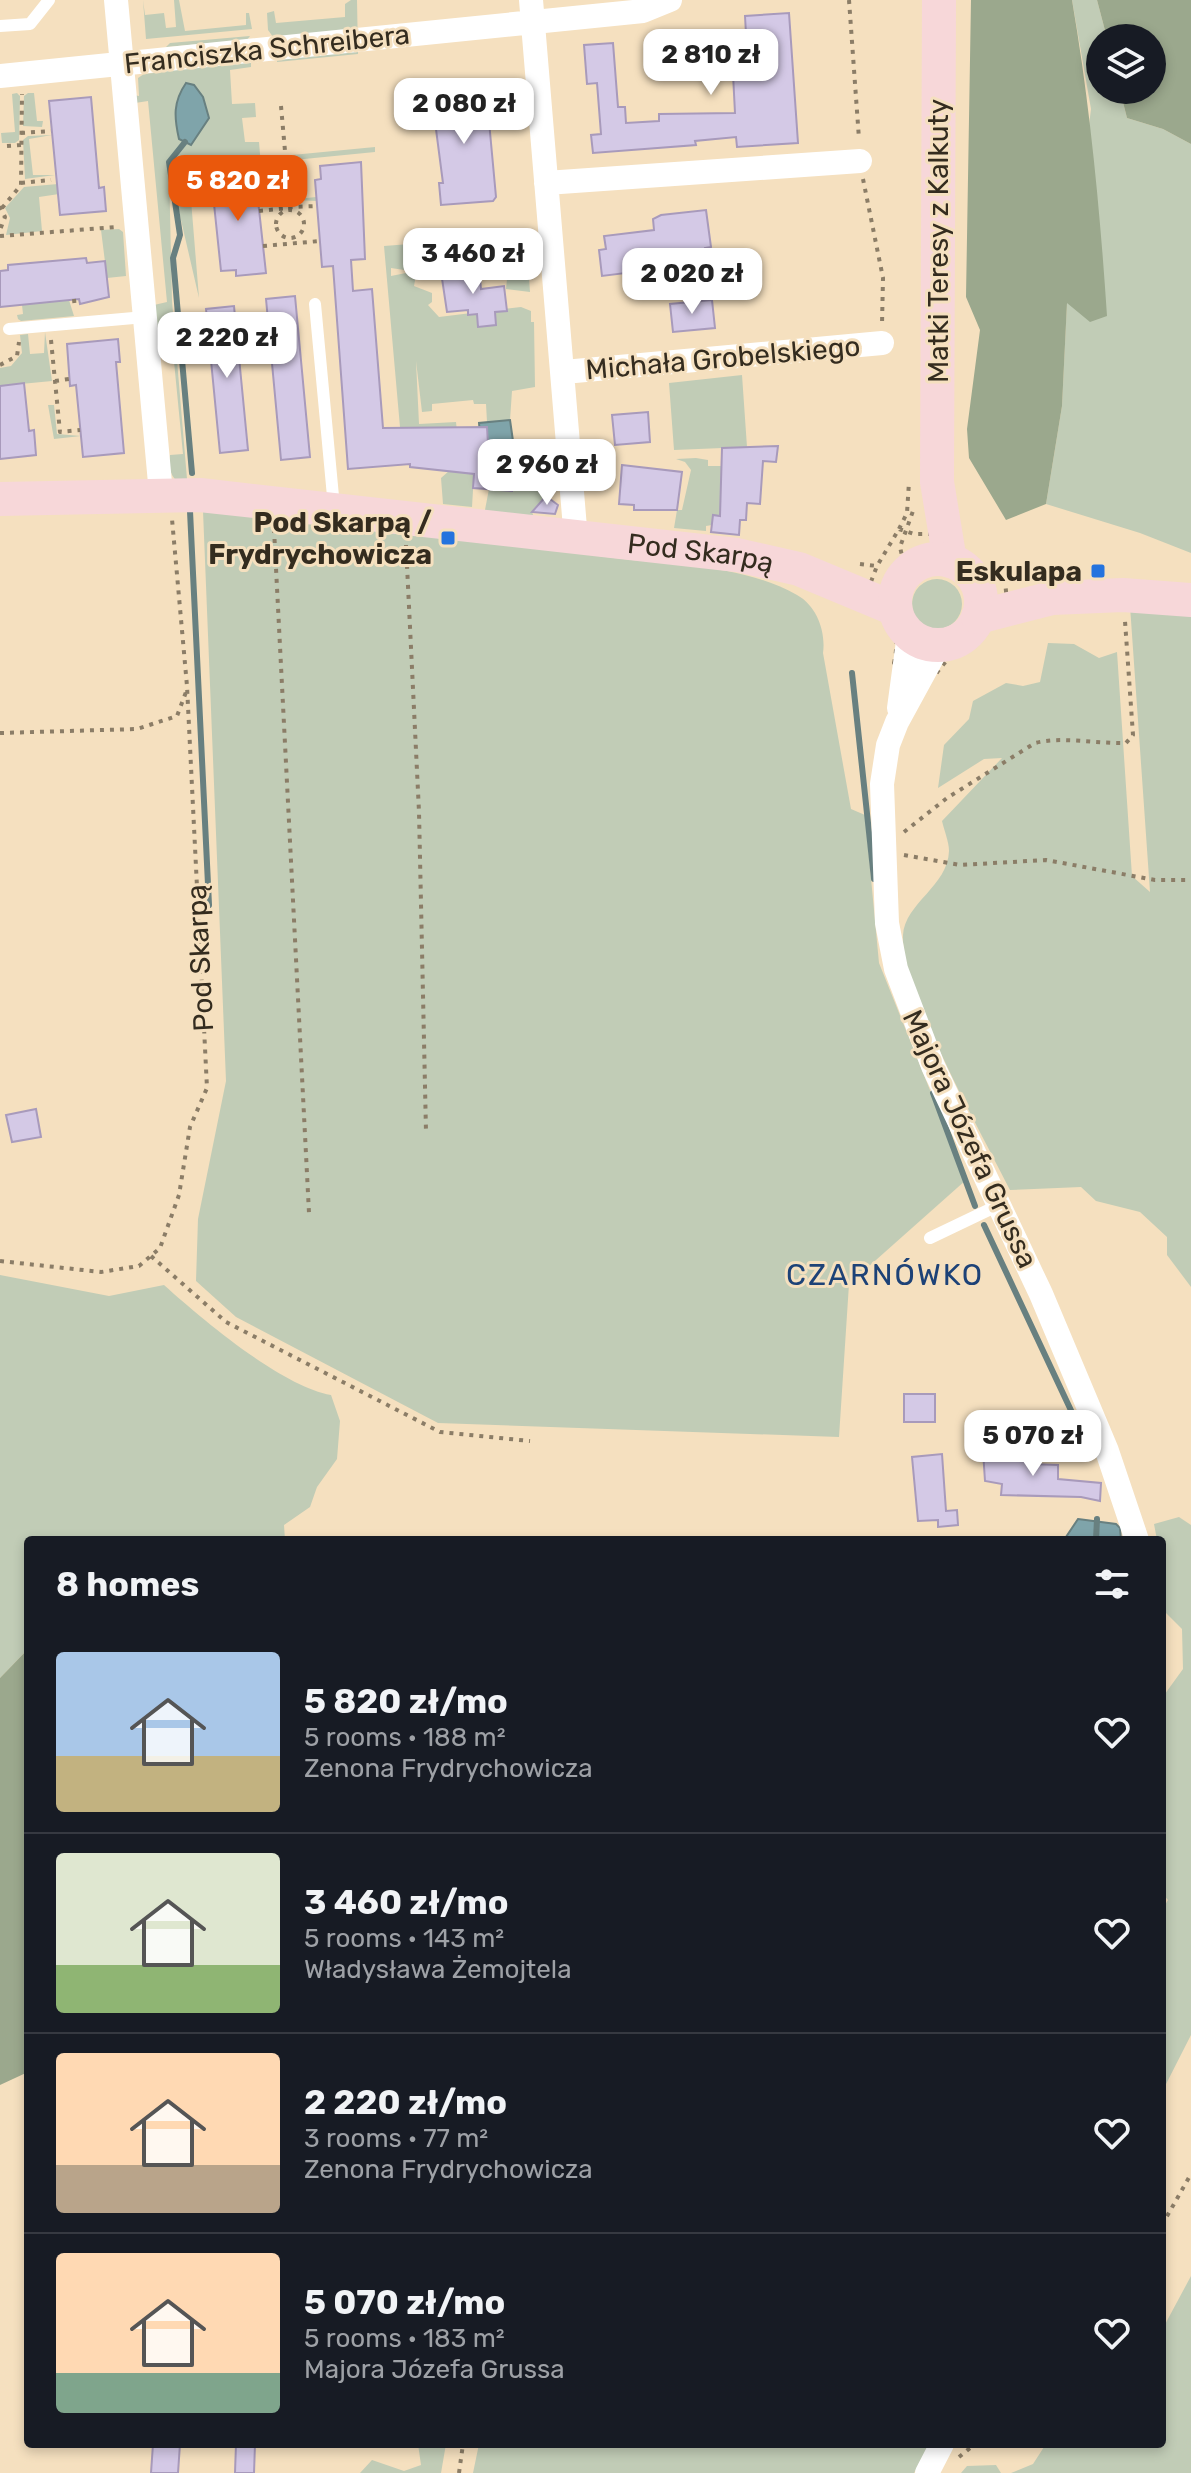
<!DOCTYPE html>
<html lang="en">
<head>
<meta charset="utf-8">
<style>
	:root { --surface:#171b24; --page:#20242c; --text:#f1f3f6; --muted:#9ea1a6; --line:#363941; --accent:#ea580c }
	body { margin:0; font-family:Rubik,sans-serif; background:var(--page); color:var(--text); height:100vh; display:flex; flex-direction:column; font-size:30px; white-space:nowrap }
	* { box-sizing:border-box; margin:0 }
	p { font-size:26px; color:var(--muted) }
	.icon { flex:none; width:44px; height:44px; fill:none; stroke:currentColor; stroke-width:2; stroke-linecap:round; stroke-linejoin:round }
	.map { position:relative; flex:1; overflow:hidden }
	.drawer { position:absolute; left:24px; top:1536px; width:1142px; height:912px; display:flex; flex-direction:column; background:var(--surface); border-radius:8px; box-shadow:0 4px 12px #0003 }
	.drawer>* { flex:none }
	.buttons { position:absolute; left:1086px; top:24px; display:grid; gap:16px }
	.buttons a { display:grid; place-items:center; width:80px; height:80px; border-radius:50%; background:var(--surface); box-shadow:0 4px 12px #0003; font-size:40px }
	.price { position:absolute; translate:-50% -68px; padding:0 18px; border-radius:16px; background:#fff; color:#222; font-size:26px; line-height:52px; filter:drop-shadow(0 2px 4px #0008) }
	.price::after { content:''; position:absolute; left:50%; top:48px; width:24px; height:18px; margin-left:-12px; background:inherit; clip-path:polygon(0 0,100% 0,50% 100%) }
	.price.on { background:var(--accent); color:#fff }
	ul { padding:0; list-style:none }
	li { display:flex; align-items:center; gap:24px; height:200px; padding:0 32px }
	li+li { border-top:2px solid var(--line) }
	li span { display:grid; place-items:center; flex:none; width:224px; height:160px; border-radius:8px; color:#555 }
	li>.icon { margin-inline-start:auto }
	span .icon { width:96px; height:96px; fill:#fffc; stroke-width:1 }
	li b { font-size:34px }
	h2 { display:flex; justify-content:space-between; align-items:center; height:96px; padding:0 32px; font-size:34px }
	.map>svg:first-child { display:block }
</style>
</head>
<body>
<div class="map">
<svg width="1191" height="2473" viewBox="0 0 1191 2473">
	<rect width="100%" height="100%" fill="#f5e0bf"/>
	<path fill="#c1ccb6" d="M 143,0 L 145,15 L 164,13 L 166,28 L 176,27 L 174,0 L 179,0 L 185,31 L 246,25 L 246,13 L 249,13 L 252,29 L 146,39 Z
		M 351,0 L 357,0 L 358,54 L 277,62 L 277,53 L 284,52 L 268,30 L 267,13 L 274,11 L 276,23 L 345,17 L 345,4 Z
		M 1072,0 L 1097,0 L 1107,38 L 1100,38 L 1100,90 L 1120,90 L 1127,118 L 1163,129 L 1191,144 L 1191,553 L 1140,533 L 1046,504 L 1062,406 L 1067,302 L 1091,109 Z
		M 250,36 L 247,40 L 166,47 L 170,43 Z
		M 251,61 L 251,67 L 230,70 L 232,104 L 255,103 L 256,117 L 242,118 L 245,142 L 259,142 L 261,166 L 255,167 L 253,156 L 188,163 L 199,298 L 169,168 L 172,301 L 187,479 L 182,486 C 171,477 168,470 170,455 L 183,454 L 172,341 L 159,341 L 157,338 L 154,305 L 167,302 L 148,101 L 135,103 L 134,95 L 139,96 L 138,78 L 144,74 L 164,72 L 167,65 Z
		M 17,93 L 20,96 L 19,140 L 15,143 L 2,143 L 1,133 L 15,132 L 12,94 Z
		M 28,93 L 34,93 L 37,121 L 43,121 L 42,127 L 23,126 L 24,96 Z
		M 52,135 L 29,139 L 33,175 L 55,175 L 25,179 L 23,140 L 28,136 Z
		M 375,147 L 375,152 L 294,160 L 297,199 L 316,197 L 317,201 L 294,200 L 292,155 Z
		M 58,184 L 59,194 L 39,197 L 42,231 L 6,235 L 10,218 L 5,208 L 24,187 Z
		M 119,229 L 123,232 L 126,276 L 107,278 L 101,230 Z
		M 526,235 L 529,272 L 483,278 L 478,268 L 445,271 L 437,259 L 428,261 L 424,273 L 391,268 L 391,276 L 411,272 L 416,275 L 414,286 L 432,293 L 432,302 L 428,305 L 439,317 L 521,307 L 531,311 L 531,322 L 534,322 L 535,387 L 512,391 L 510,420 L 487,422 L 486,404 L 474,404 L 473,400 L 432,404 L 432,411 L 422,412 L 416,361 L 419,424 L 456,422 L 457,432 L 400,427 L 384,246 Z
		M 529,278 L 530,292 L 506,289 L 507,279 Z
		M 69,300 L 74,316 L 21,321 L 18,319 L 17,315 L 23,314 L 22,305 Z
		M 45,332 L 52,381 L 0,386 L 0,368 L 11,366 L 22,353 L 20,335 L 28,334 L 30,354 L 44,353 Z
		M 742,375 L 747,447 L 674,450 L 669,383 Z
		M 48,405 L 54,405 L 57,434 L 81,436 L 54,439 Z
		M 696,458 L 708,460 L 708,466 L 723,466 L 722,516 L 713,516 L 712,525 L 706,526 L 706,531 L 674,528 L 677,510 L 682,510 L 691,470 L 685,462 L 676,459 Z
		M 449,471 L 474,473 L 472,507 L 443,504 L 441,478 Z
		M 513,472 L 546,472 L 547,494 L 532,512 L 535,520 L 484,515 L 489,489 L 511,490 Z
		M 203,511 C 340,525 477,540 614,558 C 672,565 745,565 797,595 C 817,606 826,632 823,653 L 851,809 L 865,815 L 879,963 L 966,1180 L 849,1284 L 839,1437 L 438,1423 L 236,1317 L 196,1281 L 198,1219 L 226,1081 Z
		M912 604a25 25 0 1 1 50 0a25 25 0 1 1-50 0Z
		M 1130,606 L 1191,612 L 1191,1287 L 1167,1255 L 1167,1237 L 1140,1212 L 1096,1201 L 1081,1187 L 1010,1190 C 983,1136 900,989 903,935 C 905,903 948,886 949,851 C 949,842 944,830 942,821 L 1002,758 L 984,759 L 938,788 L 944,745 L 969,719 L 973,701 L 1006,683 L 1023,686 L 1040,682 L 1048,643 L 1074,644 L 1099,658 L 1117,652 L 1132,876 L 1150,892 Z
		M 0,1275 L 109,1296 L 164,1285 C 203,1320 281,1386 331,1395 L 340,1421 L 337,1459 L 317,1487 L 310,1507 L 284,1525 L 285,1540 L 28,1540 L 28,1649 L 0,1678 Z
		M 1179,1517 L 1191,1525 L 1191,2035 L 1162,2092 L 1162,1910 L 1168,1900 L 1162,1893 L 1162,1698 L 1183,1669 L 1182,1629 L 1162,1609 L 1162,1540 L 1157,1540 L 1154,1524 Z
		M 1191,2276 L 1191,2473 L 1011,2473 L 1033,2464 L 1044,2447 L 1042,2444 L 1162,2444 L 1162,2330 Z
		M 418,2444 L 446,2444 L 441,2473 L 360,2473 L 372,2460 L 404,2471 L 421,2465 Z
		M 479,2444 L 930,2444 L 914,2473 L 473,2473 Z
		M 996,2465 L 1001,2473 L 961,2473 L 967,2466 Z"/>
	<path fill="#9ba88d" d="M 971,0 L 1072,0 C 1090,105 1100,210 1107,316 L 1090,322 L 1067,303 L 1062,406 L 1046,504 L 1006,520 L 969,458 L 967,429 L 980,330 L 966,297 Z
		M 1097,0 L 1191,0 L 1191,144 L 1163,129 L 1127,118 L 1120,90 L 1152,90 L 1152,38 L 1107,38 Z
		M 28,1649 L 28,2072 L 0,2085 L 0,1678 Z"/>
	<path fill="#7fa4aa" stroke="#688080" stroke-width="2" d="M 186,83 L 194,85 L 203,97 L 209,118 L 191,145 L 179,139 C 174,117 173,102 186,83 Z
		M 510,420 L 513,441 L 481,445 L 479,423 Z
		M 1078,1519 L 1116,1524 L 1120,1528 L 1121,1540 L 1064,1540 Z"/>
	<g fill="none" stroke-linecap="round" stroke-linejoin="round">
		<path stroke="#688080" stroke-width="6" d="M 185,142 L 169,162 L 180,235 L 173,258 L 192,473
			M 190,511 L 209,905
			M 852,673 L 874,879
			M 933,1093 L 975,1206
			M 984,1225 L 1091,1453
			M 1096,1540 L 1097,1519"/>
	</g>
	<path fill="#d4c9e6" stroke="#a89abb" stroke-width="2" d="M 789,13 L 798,143 L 737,147 L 736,137 L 695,141 L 696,145 L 593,153 L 591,135 L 601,134 L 597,83 L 587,84 L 584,45 L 613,43 L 618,107 L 625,107 L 626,123 L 659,121 L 659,114 L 735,113 L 731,35 L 746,34 L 745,16 Z
		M 685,37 L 688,66 L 649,70 L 647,43 Z
		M 462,88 L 462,92 L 486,89 L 496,197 L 493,201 L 441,205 L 439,183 L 443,183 L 431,91 Z
		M 91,97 L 99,188 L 104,187 L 106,211 L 60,215 L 49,101 Z
		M 361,162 L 365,259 L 351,260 L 353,291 L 372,289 L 383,428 L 487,427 L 488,444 L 513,441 L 512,491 L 473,488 L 474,474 L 410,467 L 410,464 L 348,469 L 333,266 L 322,267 L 315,180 L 321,179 L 320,166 Z
		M 251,171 L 252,182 L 256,182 L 266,273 L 236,276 L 236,270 L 221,271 L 214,204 L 210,203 L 207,175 Z
		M 706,210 L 711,247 L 705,248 L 706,256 L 641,261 L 642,271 L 602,276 L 599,250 L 606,249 L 604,236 L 654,230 L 653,219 L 661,215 Z
		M 86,258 L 87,263 L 105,261 L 109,297 L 80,304 L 79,299 L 0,307 L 0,271 L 8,270 L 8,265 Z
		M 479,268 L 481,289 L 504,286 L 507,311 L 495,312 L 496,325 L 478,327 L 477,314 L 468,315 L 468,310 L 447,312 L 441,272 Z
		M 295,296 L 310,457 L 281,460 L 266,299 Z
		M 712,300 L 715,328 L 673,332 L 670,304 Z
		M 234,306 L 248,450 L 220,453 L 206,309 Z
		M 118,339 L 120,362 L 116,362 L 124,453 L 83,457 L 76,385 L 70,386 L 67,344 Z
		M 24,383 L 29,431 L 34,430 L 36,455 L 0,459 L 0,386 Z
		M 648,412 L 650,442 L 615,445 L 612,415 Z
		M 778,446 L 776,462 L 763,461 L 760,504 L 747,503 L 746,520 L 740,520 L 739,535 L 711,532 L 713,515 L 720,516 L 722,448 Z
		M 622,465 L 682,472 L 677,510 L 634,510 L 634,505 L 619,504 Z
		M 546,496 L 558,505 L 555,514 L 532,512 Z
		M 36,1109 L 41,1137 L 12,1142 L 6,1115 Z
		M 904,1394 L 935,1394 L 935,1422 L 904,1422 Z
		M 983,1451 L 1032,1453 L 1031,1464 L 1058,1465 L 1058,1479 L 1101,1483 L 1100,1501 L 1081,1497 L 1001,1495 L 1002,1484 L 985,1481 Z
		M 942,1454 L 946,1511 L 957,1510 L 958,1525 L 938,1527 L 938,1520 L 918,1521 L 912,1457 Z
		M 153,2444 L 180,2444 L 178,2473 L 151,2473 Z
		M 236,2444 L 255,2444 L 254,2473 L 235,2473 Z"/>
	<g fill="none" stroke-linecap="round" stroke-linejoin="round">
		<path stroke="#8b7d67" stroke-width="4" stroke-dasharray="4 6" stroke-linecap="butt" d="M 849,0 L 859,139
			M 281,106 L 290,207 L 317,206
			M 21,133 L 51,131
			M 7,146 L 21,145
			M 863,179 L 883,278 L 882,325
			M 21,183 L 51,180
			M 0,206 L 5,217 L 0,230
			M 2,208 L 21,185 L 22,94
			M276 224a14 14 0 1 1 28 0a14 14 0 1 1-28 0Z
			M 259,211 L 289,208
			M 0,236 L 117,227
			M 263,246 L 320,241
			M 74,299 L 75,309
			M 51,340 L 60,432 L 80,430
			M 0,365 L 17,356 L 19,342
			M 55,381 L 69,379
			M 274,529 L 309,1213
			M 899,529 L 907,513 L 909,482
			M 899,529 L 914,534 L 958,534 C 963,562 976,578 1005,581 L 1009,622 C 984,625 948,654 935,676 L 894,663 C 901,631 891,618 862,605 L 877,566 Z
			M 406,545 L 419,812 L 426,1132
			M 860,564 L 877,566
			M 906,573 L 900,547 L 913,511
			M 0,733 L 137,729 L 177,716 L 186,692
			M 904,832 L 947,798 L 1035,743 C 1064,736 1096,744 1126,743 L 1133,735 L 1125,621
			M 904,855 L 960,865 L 1046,860 L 1155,880 L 1191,880
			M 151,1256 L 226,1322 L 440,1432 L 530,1441
			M 0,1261 L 101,1272 L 139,1266 L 160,1248 L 179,1195 L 190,1127 L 207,1088 L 187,686 L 172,519
			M 1162,2225 L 1191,2174
			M 959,2457 L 975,2444
			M 459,2473 L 463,2444"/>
		<path stroke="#fff" stroke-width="12" d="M 0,26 L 30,24 L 49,0
			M 315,304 L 334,507
			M 9,329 L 145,317
			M 930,1238 L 999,1205"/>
		<path stroke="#fff" stroke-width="24" d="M 116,0 L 161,494
			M 531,0 L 576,540
			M 0,76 L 643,11 L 670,0
			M 546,183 L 860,161
			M 564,372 L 882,343
			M 939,645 L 897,722 L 888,745 L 882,784 L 887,923 L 896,969 L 933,1066 L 1041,1294 L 1107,1451 L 1137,1540
			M 899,708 L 909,634
			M 927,2473 L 942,2444"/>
		<g stroke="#f7d7d9" stroke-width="34">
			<path d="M 939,0 L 937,482 L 950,561"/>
			<path id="s1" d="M 0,499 L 200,495 L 737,555 L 799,569 L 895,609"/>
			<circle cx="938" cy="602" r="43"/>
			<path d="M 978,617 L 1052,598 L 1123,595 L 1191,600"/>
		</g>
	</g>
	<g fill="#2473de" stroke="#f5e0bf" stroke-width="3">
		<rect x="440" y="530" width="16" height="16" rx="4"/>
		<rect x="1090" y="563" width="16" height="16" rx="4"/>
	</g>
	<g text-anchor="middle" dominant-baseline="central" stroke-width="6" stroke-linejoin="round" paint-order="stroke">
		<g font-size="28" fill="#342c1f" stroke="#f5e0bf">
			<text transform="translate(267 49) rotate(-6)">Franciszka Schreibera</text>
			<text transform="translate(938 241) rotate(-90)">Matki Teresy z Kalkuty</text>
			<text transform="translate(723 358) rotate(-5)">Michała Grobelskiego</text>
			<text stroke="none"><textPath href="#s1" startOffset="704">Pod Skarpą</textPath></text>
			<text transform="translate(200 958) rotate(-93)">Pod Skarpą</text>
			<text transform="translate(970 1139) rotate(65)">Majora Józefa Grussa</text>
		</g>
		<g font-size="28" font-weight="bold" fill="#342c1f" stroke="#f5e0bf" text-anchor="end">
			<text x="432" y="522">Pod Skarpą /<tspan x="432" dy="32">Frydrychowicza</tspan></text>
			<text x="1082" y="571">Eskulapa</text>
		</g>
		<g font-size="30" letter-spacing="2" fill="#1d4277" stroke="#f5e0bf">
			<text x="885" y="1275">CZARNÓWKO</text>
		</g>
	</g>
</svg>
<div class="buttons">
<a><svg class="icon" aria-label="layers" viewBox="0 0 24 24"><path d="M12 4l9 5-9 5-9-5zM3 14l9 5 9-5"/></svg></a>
</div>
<b class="price" style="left:711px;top:97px">2 810 zł</b>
<b class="price" style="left:464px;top:146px">2 080 zł</b>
<b class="price on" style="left:238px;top:223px">5 820 zł</b>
<b class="price" style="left:473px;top:296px">3 460 zł</b>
<b class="price" style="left:692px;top:316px">2 020 zł</b>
<b class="price" style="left:227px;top:380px">2 220 zł</b>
<b class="price" style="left:547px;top:507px">2 960 zł</b>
<b class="price" style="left:1033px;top:1478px">5 070 zł</b>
<section class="drawer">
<h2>8 homes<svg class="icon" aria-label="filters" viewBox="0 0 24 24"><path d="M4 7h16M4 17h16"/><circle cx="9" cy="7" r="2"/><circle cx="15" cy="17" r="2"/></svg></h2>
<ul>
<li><span style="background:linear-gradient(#a9c7e8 65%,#c2b280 0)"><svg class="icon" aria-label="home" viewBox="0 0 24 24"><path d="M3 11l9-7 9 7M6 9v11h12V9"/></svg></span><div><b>5 820 zł/mo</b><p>5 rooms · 188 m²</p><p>Zenona Frydrychowicza</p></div><svg class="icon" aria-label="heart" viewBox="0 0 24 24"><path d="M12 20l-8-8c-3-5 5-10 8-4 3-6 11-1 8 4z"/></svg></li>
<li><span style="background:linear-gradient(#dfe7d0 70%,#8fb573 0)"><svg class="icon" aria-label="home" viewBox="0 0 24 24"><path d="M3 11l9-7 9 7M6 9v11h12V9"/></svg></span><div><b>3 460 zł/mo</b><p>5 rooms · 143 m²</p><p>Władysława Żemojtela</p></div><svg class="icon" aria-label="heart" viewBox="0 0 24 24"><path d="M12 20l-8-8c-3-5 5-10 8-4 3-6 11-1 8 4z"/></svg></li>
<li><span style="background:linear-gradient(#ffd9b3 70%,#b9a48a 0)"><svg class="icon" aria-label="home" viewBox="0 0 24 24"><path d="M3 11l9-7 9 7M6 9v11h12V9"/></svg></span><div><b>2 220 zł/mo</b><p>3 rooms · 77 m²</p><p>Zenona Frydrychowicza</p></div><svg class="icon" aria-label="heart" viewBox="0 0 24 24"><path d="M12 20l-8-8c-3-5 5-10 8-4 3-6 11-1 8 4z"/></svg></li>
<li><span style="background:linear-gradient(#ffd9b3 75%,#7fa58c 0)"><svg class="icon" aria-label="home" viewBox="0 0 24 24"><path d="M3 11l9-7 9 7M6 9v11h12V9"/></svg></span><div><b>5 070 zł/mo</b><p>5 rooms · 183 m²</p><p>Majora Józefa Grussa</p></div><svg class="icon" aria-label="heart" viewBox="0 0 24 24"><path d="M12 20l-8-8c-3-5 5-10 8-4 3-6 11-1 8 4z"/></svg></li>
</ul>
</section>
</div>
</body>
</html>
